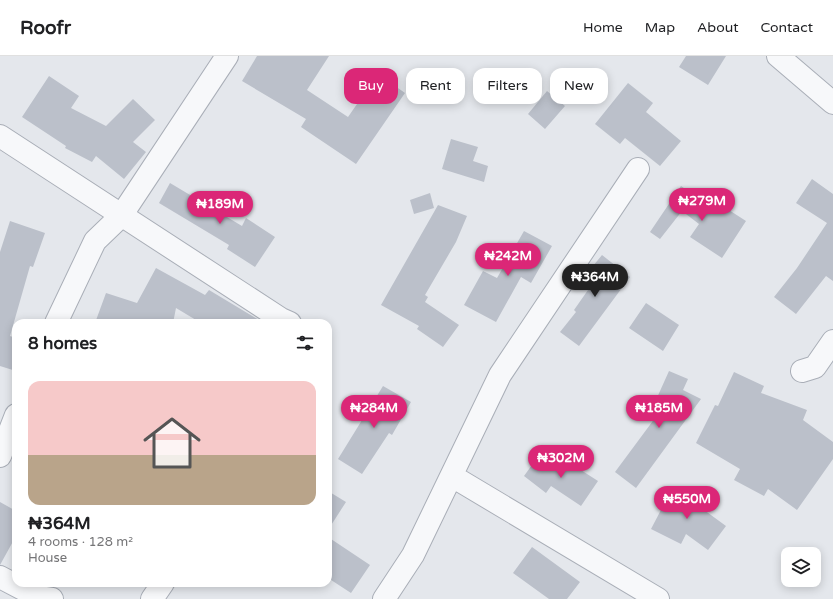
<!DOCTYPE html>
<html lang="en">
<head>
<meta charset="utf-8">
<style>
	:root { --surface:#fff; --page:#f2f2f2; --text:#202124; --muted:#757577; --line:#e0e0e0; --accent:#db2777 }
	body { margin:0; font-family:"Varela Round",sans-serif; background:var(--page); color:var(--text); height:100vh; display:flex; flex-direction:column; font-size:15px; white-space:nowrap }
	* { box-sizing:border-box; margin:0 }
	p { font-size:13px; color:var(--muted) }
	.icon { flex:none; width:22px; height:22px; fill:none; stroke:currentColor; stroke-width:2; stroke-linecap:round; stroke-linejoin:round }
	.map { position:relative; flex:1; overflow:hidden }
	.side { position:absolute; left:12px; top:263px; width:320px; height:268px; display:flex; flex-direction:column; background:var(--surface); border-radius:12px; box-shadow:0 2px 10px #0003 }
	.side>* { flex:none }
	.hud { position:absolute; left:344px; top:12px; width:380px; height:36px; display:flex; gap:8px }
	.fabs { position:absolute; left:781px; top:491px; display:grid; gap:8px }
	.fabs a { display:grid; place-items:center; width:40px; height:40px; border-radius:8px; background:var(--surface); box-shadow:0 2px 10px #0003; font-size:20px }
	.price { position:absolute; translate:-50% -34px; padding:0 9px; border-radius:14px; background:var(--accent); color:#fff; font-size:13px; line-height:26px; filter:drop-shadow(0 1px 2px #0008) }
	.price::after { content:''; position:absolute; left:50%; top:24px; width:12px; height:9px; margin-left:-6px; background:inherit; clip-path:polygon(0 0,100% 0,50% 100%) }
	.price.selected { background:#222; color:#fff }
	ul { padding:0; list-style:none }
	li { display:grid; align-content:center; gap:8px; height:212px; padding:0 16px }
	li span { display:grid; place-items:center; height:124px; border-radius:12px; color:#555 }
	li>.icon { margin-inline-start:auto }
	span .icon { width:72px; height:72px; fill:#fffc; stroke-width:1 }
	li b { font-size:17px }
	h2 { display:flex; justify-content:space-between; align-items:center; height:48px; padding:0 16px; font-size:17px }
	.chip { padding:0 14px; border-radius:12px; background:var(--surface); box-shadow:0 2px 10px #0003; font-size:14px; line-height:36px }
	.chip.selected { background:var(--accent); color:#fff }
	header { display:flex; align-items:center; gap:24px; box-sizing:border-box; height:56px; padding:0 20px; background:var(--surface); border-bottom:1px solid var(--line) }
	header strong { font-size:19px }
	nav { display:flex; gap:22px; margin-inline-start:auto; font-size:14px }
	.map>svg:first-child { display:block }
</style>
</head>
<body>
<header>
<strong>Roofr</strong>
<nav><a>Home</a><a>Map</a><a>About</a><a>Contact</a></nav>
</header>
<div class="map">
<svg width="833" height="543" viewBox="0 0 833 543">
	<rect width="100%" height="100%" fill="#e4e7ec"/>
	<path fill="#bbc0ca" d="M 257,0 L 329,0 L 307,34 L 348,61 L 378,18 L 405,37 L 356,108 L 301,71 L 306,63 L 242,25 Z
		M 686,0 L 726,0 L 708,29 L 679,11 Z
		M 49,20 L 79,40 L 71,52 L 106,70 L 133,43 L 155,64 L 133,86 L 146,96 L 124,123 L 96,100 L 92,106 L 65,92 L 66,90 L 22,61 Z
		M 628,27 L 653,47 L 646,56 L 681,85 L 660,110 L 625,82 L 620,88 L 595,68 Z
		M 547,35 L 565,50 L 545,73 L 528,58 Z
		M 451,83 L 478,91 L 473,105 L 488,110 L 484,126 L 442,113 Z
		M 812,123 L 833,138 L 833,225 L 826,220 L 796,258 L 774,241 L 797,212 L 827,167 L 796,147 Z
		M 170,127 L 242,170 L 246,162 L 275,181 L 255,211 L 227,193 L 229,189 L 159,147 Z
		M 681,130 L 714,153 L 718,147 L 746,165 L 722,202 L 690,181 L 699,168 L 682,155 L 660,183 L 650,176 Z
		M 430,137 L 434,152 L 414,158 L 410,144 Z
		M 438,149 L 467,160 L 456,186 L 425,239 L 428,241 L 425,246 L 459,269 L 443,291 L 417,273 L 419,270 L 381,249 Z
		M 10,165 L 45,177 L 33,211 L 30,210 L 10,280 L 16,282 L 16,315 L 0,310 L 0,196 Z
		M 524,175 L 552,190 L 531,227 L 521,221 L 496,266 L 464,249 L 483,215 L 497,222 Z
		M 602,199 L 630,221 L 579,290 L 560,276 L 576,256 L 574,254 L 588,234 L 579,227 Z
		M 156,212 L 205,239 L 209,234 L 264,267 L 201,267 L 176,252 L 173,267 L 95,267 L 106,237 L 137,247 Z
		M 646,247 L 679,269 L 663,295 L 629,272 Z
		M 669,315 L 688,323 L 683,334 L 701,343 L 636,432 L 615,416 L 658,358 L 651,355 Z
		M 734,316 L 764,330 L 761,337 L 807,354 L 803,364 L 833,386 L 833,403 L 797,454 L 768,433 L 764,440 L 734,424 L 740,413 L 696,387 L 715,349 L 718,350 Z
		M 383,330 L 411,346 L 392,379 L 389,377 L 362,418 L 338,403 Z
		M 542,395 L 569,414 L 573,409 L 598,425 L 581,450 L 551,430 L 546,437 L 524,420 Z
		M 673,431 L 703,446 L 700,451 L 726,470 L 708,494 L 686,478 L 681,488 L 651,473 Z
		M 328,435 L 346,446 L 328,474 Z
		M 0,446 L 16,455 L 16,480 L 0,509 Z
		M 328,481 L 370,509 L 351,537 L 328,522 Z
		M 532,491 L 580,526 L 567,543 L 549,543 L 513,517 Z"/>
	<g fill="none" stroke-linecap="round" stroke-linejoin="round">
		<defs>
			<path id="minor" d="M 778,0 L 833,47
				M 0,80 L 281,263 L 290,267
				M 56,267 L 95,185 L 121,160 L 227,0
				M 802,315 L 815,311 L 833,285
				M 0,400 L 16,359
				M 452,420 L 658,543
				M 0,521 L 38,541 L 52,543
				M 152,543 L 163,527
				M 384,543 L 413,499 L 500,319 L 638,113"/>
		</defs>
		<use href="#minor" stroke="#a9aeb7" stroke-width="24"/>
		<use href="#minor" stroke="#f7f8fa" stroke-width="22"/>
	</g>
</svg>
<div class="fabs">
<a><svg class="icon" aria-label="layers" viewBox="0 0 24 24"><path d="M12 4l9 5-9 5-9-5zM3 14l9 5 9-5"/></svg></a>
</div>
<b class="price" style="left:702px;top:166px">₦279M</b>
<b class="price" style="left:220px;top:169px">₦189M</b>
<b class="price" style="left:508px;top:221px">₦242M</b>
<b class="price selected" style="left:595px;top:242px">₦364M</b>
<b class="price" style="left:374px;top:373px">₦284M</b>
<b class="price" style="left:659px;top:373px">₦185M</b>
<b class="price" style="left:561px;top:423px">₦302M</b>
<b class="price" style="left:687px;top:464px">₦550M</b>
<div class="hud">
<a class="chip selected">Buy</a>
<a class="chip">Rent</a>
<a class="chip">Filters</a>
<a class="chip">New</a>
</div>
<section class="side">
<h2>8 homes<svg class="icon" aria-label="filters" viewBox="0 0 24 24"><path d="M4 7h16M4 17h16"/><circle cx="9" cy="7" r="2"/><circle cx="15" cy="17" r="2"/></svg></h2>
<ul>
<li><span style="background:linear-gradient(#f6c9c9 60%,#b9a48a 0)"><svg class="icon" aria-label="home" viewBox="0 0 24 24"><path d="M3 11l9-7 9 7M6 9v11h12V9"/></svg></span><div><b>₦364M</b><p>4 rooms · 128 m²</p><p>House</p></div></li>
</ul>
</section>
</div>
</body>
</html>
